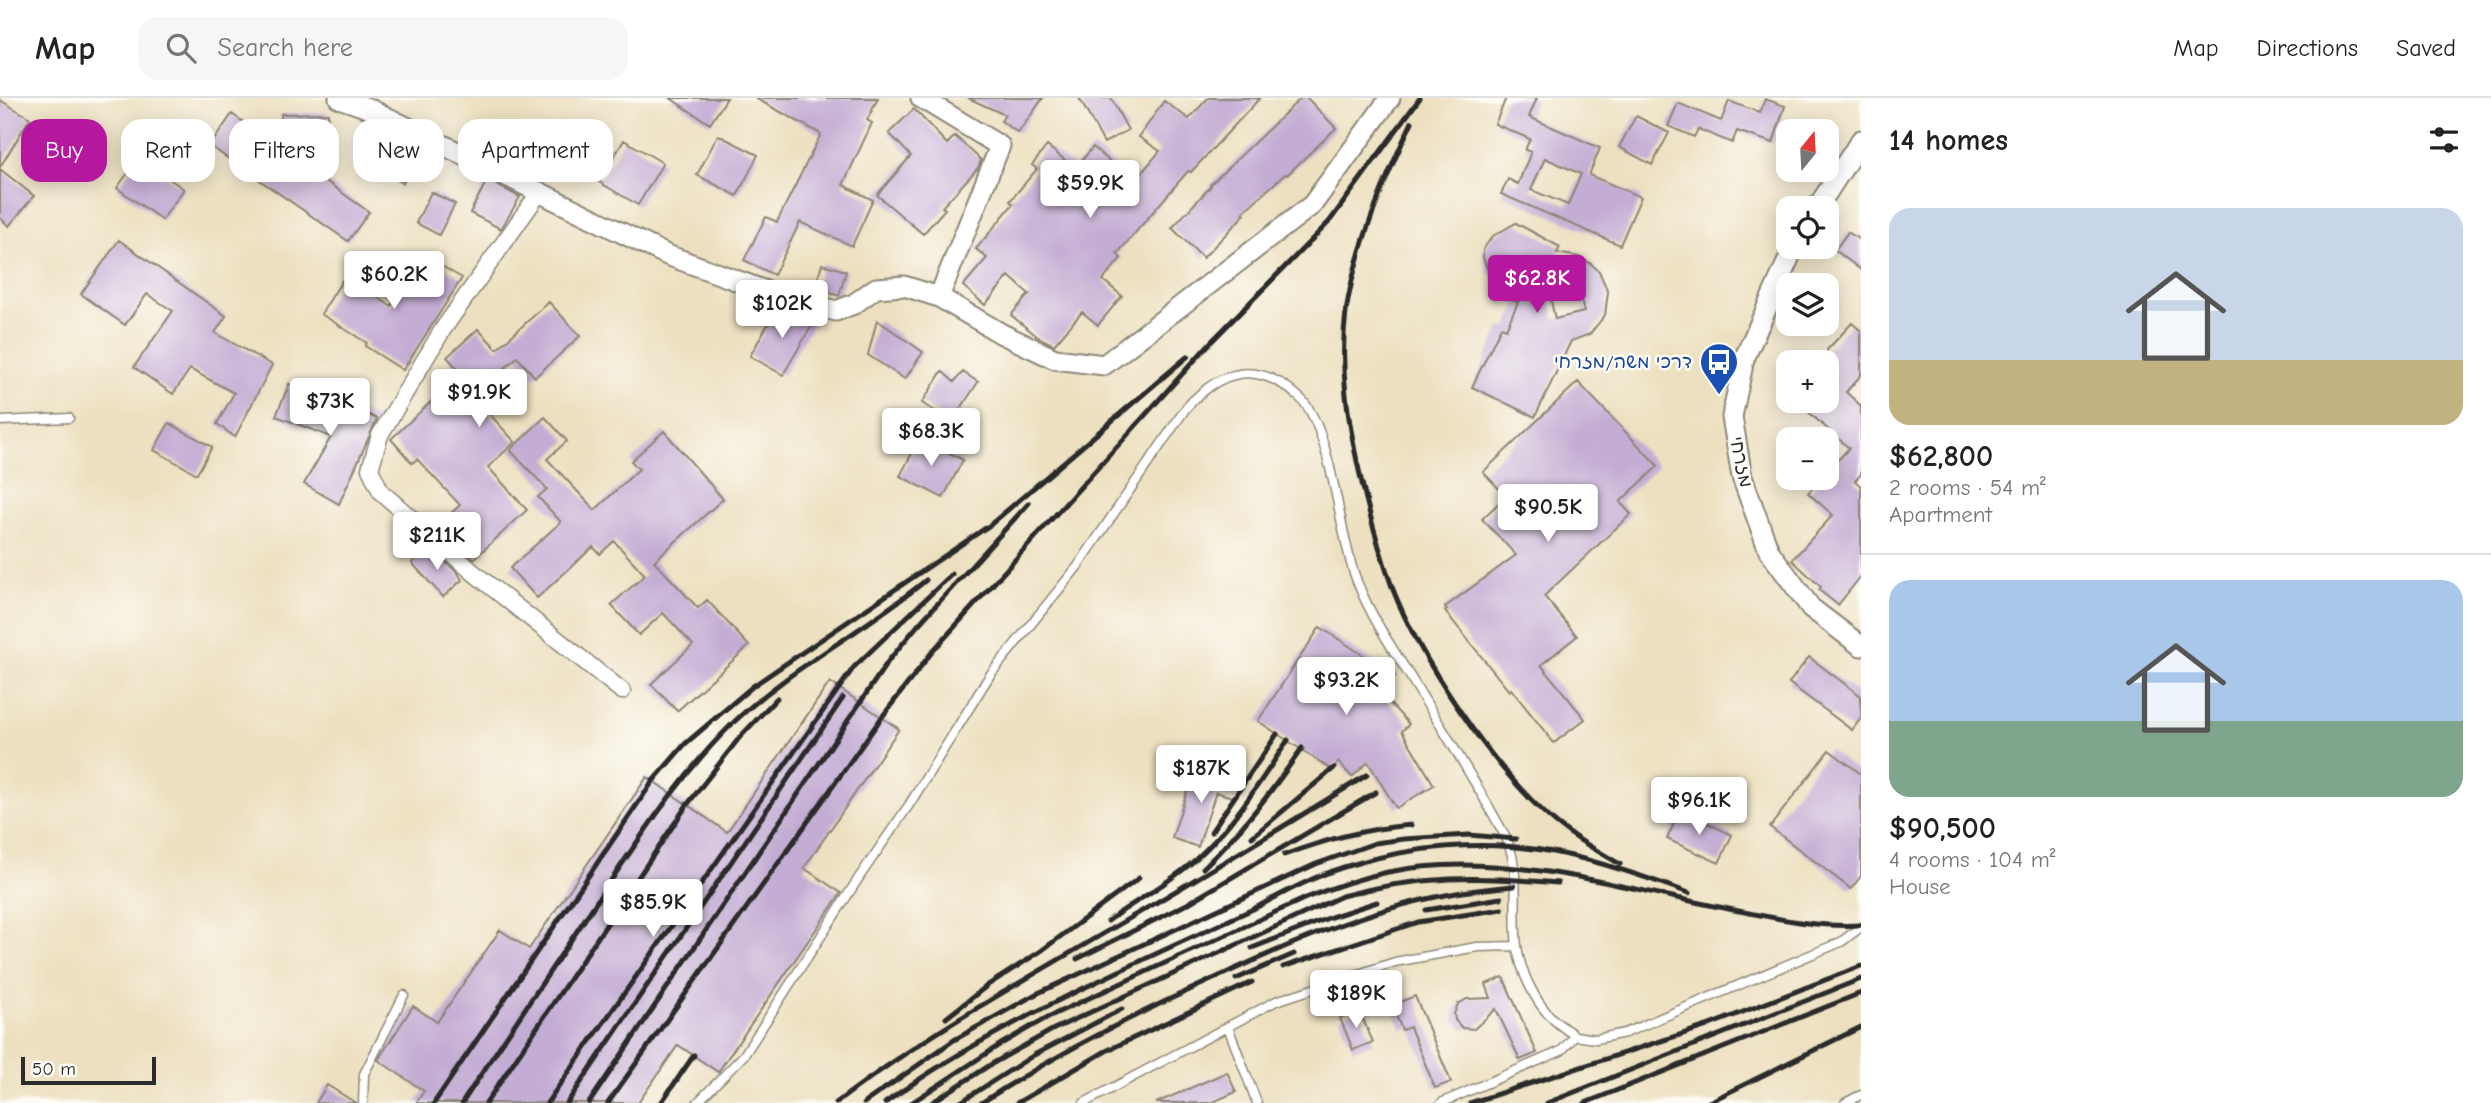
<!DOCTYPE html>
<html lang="en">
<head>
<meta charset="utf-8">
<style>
	:root { --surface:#fff; --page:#f6f6f6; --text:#222; --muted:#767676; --line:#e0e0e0; --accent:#b5179e }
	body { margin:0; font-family:"Comic Neue","Playpen Sans Hebrew",sans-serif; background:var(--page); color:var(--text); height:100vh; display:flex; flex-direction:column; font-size:26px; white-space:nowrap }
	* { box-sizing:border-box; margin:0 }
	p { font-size:23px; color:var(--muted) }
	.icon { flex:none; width:38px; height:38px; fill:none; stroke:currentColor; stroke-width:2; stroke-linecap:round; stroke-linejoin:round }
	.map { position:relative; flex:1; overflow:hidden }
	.details { display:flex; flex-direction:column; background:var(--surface); width:630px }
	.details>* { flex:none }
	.hud { position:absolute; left:21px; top:21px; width:665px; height:63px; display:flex; gap:14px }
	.needle { width:46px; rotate:18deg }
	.fabs { position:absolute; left:1776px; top:21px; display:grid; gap:14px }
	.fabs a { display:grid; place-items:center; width:63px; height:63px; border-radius:14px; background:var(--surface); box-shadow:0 4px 18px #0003; font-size:35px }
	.scale { position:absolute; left:21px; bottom:18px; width:135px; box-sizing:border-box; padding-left:7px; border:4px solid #2b2b2b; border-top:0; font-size:19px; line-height:24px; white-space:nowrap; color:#2b2b2b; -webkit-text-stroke:5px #fdfcf7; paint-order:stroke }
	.price { position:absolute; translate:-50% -60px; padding:0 16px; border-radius:7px; background:#fff; color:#222; font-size:23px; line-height:46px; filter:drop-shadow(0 2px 4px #0008) }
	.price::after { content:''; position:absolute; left:50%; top:42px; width:21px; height:16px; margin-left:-10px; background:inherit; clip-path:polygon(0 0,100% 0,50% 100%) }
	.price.current { background:var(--accent); color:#fff }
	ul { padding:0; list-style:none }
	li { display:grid; align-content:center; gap:14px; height:371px; padding:0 28px }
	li+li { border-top:2px solid var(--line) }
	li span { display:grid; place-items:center; height:217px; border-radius:21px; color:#555 }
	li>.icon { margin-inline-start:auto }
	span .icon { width:126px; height:126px; fill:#fffc; stroke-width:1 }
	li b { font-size:30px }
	h2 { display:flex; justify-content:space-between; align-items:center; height:84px; padding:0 28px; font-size:30px }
	.tag { padding:0 24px; border-radius:21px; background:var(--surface); box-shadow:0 4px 18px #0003; font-size:24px; line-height:63px }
	.tag.current { background:var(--accent); color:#fff }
	header { display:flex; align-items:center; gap:42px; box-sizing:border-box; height:98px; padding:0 35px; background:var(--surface); border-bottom:2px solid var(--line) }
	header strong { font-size:33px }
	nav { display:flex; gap:38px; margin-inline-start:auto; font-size:24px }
	.search { width:490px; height:63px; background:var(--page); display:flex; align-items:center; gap:18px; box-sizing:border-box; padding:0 24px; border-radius:21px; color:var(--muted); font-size:26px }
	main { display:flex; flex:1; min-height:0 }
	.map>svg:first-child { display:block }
</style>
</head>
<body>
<header>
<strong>Map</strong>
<div class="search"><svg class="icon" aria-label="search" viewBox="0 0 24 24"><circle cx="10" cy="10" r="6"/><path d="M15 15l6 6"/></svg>Search here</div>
<nav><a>Map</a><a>Directions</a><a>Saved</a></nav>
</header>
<main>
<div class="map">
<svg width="1861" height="1005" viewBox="0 0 1861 1005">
	<rect width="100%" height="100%" fill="#fdfcf7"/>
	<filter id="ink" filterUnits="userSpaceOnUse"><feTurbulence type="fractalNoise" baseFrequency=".0143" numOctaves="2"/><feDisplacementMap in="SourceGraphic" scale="14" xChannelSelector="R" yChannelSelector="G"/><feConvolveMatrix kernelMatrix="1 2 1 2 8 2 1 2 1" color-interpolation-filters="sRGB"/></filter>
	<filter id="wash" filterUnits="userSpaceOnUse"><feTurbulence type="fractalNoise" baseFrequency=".00686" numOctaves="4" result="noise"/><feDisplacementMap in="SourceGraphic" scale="28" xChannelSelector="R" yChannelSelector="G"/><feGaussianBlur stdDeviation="1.57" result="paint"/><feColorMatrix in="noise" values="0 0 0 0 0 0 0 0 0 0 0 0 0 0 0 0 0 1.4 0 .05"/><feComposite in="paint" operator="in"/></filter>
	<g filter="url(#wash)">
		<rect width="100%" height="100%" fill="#ede0c0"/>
		<g id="blocks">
			<path fill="#c4add4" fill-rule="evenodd" d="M 670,0 L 727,0 L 710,26 Z
				M 755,0 L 878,0 L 867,22 L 872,25 L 843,87 L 873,102 L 852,148 L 800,124 L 774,177 L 744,162 L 766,119 L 777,124 L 821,36 Z
				M 968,0 L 1043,0 L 1018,35 L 1001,23 L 1005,17 Z
				M 1079,0 L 1111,0 L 1128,32 L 1104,45 Z
				M 1208,0 L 1260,0 L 1191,74 L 1188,73 L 1117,156 L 1121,160 L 1103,182 L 1122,198 L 1098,227 L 1082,214 L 1054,247 L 1038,239 L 1011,217 L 1029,196 L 1009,178 L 985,207 L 963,188 L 987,160 L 976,151 L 1013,106 L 1010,103 L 1037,71 L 1032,67 L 1047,48 L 1075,70 L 1093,49 L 1134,84 L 1160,53 L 1139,39 L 1164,3 L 1189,21 Z
				M 1301,0 L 1307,0 L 1336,30 L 1287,77 L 1285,76 L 1243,114 L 1245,116 L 1203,160 L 1172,130 L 1211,88 L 1210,87 Z
				M 1506,0 L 1537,0 L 1529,19 L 1600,50 L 1589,77 L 1641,99 L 1620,147 L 1501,96 L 1508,81 L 1518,86 L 1531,54 L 1525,52 L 1530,41 L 1495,26 ZM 1545,60 L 1581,76 L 1568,107 L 1531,92 Z
				M 1765,1 L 1785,8 L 1773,45 L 1737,33 L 1732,45 L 1698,31 L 1694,39 L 1668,28 L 1678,5 L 1721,23 L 1729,3 L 1760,15 Z
				M 0,2 L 30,20 L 0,69 Z
				M 914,11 L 947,46 L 955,38 L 981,62 L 978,70 L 942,109 L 945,111 L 923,136 L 877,97 L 911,58 L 889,35 Z
				M 328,15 L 329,46 L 282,48 L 281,16 Z
				M 232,16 L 369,114 L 348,143 L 210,48 Z
				M 1636,18 L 1669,35 L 1652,67 L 1619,49 Z
				M 718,37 L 758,57 L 737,98 L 697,77 Z
				M 389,38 L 419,53 L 403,85 L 373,70 Z
				M 624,42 L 663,65 L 638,107 L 599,84 Z
				M 139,60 L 184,91 L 162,122 L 117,90 Z
				M 0,71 L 34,98 L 9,128 L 0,120 Z
				M 487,82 L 520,99 L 501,131 L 470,115 Z
				M 431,94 L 455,106 L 439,137 L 416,125 Z
				M 1516,125 L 1560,149 L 1557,155 L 1579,159 L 1590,165 L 1599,173 L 1608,194 L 1605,217 L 1590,236 L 1571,243 L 1535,319 L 1472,289 L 1501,229 L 1506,231 L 1518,204 L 1507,200 L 1513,186 L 1495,180 L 1489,174 L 1483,160 L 1483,151 L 1493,138 ZM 1575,177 L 1584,214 L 1555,221 L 1547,184 Z
				M 1848,134 L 1861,143 L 1861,172 L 1835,152 Z
				M 119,142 L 226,218 L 215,235 L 272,267 L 235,339 L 217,326 L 234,295 L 190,271 L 173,296 L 134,269 L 173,213 L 147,196 L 125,227 L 81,196 Z
				M 423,157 L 462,180 L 403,272 L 365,248 L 367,245 L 321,216 L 345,178 L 391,208 Z
				M 822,166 L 846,173 L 839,198 L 815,190 Z
				M 549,204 L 580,238 L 535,279 L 517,259 L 474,299 L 515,344 L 488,369 L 527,412 L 474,461 L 445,436 L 451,430 L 444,422 L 460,407 L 417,361 L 412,365 L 391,341 L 435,300 L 433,298 L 460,273 L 447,259 L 478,231 L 497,251 Z
				M 777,210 L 807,218 L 815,222 L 783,277 L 750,258 Z
				M 877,222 L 923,254 L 905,281 L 868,257 Z
				M 1852,225 L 1861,233 L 1861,277 L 1846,294 L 1861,308 L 1861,376 L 1855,383 L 1861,388 L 1861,478 L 1838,507 L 1819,492 L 1821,489 L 1792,462 L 1833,417 L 1808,395 L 1822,380 L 1827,380 L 1827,374 L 1849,350 L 1796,303 L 1827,303 L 1827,252 Z
				M 942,273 L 954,284 L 963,274 L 978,284 L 952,324 L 922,305 Z
				M 1578,284 L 1658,368 L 1620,404 L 1631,416 L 1544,498 L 1577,538 L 1541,567 L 1585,621 L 1554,645 L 1511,591 L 1509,593 L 1445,513 L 1447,512 L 1445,509 L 1516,457 L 1482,421 L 1506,398 L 1483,374 Z
				M 289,286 L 348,309 L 349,307 L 377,321 L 339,406 L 304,386 L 331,339 L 276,318 Z
				M 545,319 L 567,343 L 547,361 L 595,412 L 639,371 L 631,363 L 664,333 L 723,401 L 654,463 L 698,510 L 707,502 L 749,548 L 677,613 L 651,586 L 693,547 L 663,515 L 639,537 L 611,507 L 645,477 L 614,443 L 600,456 L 593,449 L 537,500 L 510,470 L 561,424 L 538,399 L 547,391 L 510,352 Z
				M 169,325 L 212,349 L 197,376 L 154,352 Z
				M 920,340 L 963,362 L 943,400 L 900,378 Z
				M 429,450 L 458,475 L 462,482 L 443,499 L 412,465 Z
				M 1320,529 L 1395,578 L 1382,597 L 1409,626 L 1402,633 L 1434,687 L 1396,710 L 1368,664 L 1352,679 L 1338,664 L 1332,672 L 1258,623 Z
				M 1809,559 L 1861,598 L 1861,620 L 1852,632 L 1789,585 Z
				M 830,584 L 899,631 L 804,770 L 841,795 L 718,974 L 678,947 L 638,1005 L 416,1005 L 424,993 L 378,962 L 413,908 L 437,924 L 500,832 L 529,851 L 647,679 L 727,734 Z
				M 1829,652 L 1861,676 L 1861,778 L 1851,791 L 1770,729 Z
				M 1203,671 L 1240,684 L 1235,700 L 1216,694 L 1198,749 L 1172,740 L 1192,678 L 1200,680 Z
				M 1680,712 L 1732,737 L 1719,765 L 1667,741 Z
				M 1503,879 L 1537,955 L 1520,962 L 1496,911 L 1474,931 L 1462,930 L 1455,922 L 1454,916 L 1458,906 L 1467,901 L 1491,900 L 1486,886 Z
				M 1415,898 L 1451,984 L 1435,990 L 1410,929 L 1402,932 L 1392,907 Z
				M 1359,912 L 1373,944 L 1353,952 L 1340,920 Z
				M 1227,974 L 1236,994 L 1211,1005 L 1156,1005 Z
				M 327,987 L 356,1005 L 316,1005 Z"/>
		</g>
	</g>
	<g filter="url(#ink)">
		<use href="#blocks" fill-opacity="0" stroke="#8c8676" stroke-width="2"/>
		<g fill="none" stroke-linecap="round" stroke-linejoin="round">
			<defs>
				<path id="service" d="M 0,323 L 69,320
					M 1228,929 L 1257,1005
					M 363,1005 L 364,976 L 404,897
					M 697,1005 L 744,957 L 860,778 L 909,707 L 990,577 L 1078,468 L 1186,310 C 1221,271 1258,261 1300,300 C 1330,327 1339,430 1353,472 C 1365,509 1387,542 1408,575 C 1441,629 1476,683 1506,740 C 1522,775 1512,811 1517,848 C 1520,872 1535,905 1553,921 C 1560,928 1568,932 1575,938
					M 1084,1005 L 1276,903 L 1395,864 L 1477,849 L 1517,848
					M 1441,1005 L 1561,953 L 1575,938 L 1596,941 L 1625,935 L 1841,844 L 1861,829
					M 1845,1005 L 1861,997"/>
				<path id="minor" d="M 539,95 L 443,231 L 380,337 L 370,371 L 381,394 L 474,475 L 622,593"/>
				<path id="tertiary" d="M 339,0 L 368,10 L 667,157 L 774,196 L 836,213 L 854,206 L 876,190 L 904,188 L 939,199 L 1002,236 L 1055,261 L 1104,267 L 1312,107 L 1390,0
					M 921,0 L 1000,48 L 939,199
					M 1817,110 L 1861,42
					M 1794,149 L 1744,261 L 1732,319 L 1742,379 L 1769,453 L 1811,510 L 1861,548"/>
			</defs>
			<use href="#service" stroke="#8c8676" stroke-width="11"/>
			<use href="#minor" stroke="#8c8676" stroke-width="19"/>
			<use href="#tertiary" stroke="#8c8676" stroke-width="23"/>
			<use href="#service" stroke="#fff" stroke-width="8"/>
			<use href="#minor" stroke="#fff" stroke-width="16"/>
			<use href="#tertiary" stroke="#fff" stroke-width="19"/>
			<path stroke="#2b2b2b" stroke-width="5" d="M 1412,24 C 1385,80 1355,153 1346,214 C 1339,268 1348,324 1360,377 C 1369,415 1379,452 1392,489 C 1420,562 1491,667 1549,719 C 1570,738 1596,752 1620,766
				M 1211,734 L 1277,636
				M 1252,739 L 1334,670
				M 1284,757 C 1328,741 1364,731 1411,727
				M 1203,770 C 1241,734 1272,693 1302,650
				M 1426,812 L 1501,800
				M 1108,823 C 1136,802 1170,785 1196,761 C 1233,728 1260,684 1288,642
				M 1252,850 L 1331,819 L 1377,804
				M 1077,861 L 1187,806 L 1376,694
				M 1283,869 L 1418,824 L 1502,811
				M 1236,881 L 1294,856
				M 946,920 L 988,887 L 1041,853 L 1139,780
				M 434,1005 L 653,683 L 685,646 L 753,588 L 990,427 L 1188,258
				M 462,1005 C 508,936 555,867 601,797 C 642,737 681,676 734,624 C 791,569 865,533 926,482
				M 486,1005 L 687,707 L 740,639 L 777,600
				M 547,1005 L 854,569 L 952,476
				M 567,1005 L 843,600
				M 589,1005 L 889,562 L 918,527 L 1029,405
				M 608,1005 L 882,619 L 932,554 L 1211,244 L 1329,124 L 1420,0
				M 661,1005 L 694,957
				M 836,1005 C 921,940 1014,888 1106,834 C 1194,783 1281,730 1367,677
				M 864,1005 L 954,942 L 1036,896 L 1316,766 L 1375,745 L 1404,741 L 1469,737 L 1516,741
				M 885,1005 C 972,942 1065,898 1162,853 C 1192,839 1223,825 1253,811 C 1282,796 1312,779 1344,769 C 1409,748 1485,741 1553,754 C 1599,763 1645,779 1689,795
				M 911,1005 L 1001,946 L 1048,919 L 1306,800 C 1333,789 1360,780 1388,774 C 1498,752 1611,787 1719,809 C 1766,818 1813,830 1861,827
				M 931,1005 L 990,967 L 1054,931 L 1342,798 C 1419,777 1480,778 1558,785
				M 959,1005 L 1034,957 L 1122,911
				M 981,1005 C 1050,960 1121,923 1196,889 C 1277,851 1362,812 1451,796 C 1472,792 1493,790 1514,788
				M 1017,1005 L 1106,953 L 1252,884
				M 1470,1005 L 1707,928 L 1861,868
				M 1547,1005 L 1861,881
				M 1585,1005 L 1861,895
				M 1707,1005 L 1861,929"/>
		</g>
	</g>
	<defs>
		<symbol id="bus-pin" viewBox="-11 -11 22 30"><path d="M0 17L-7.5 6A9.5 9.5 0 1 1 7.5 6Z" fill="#1a4fb4" stroke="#fdfcf7"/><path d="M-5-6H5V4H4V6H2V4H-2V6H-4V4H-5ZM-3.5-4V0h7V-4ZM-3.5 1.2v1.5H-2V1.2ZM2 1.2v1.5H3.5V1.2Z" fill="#fff"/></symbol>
	</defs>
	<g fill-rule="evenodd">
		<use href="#bus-pin" x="1697" y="242" width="44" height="60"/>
	</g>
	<g text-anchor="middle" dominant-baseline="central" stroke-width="5" stroke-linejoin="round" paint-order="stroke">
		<g font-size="19" fill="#164399" stroke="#fdfcf7" text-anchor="end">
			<text x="1692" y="264">דרכי משה/מזרחי</text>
		</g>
		<g font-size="19" fill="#2b2b2b" stroke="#fdfcf7">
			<text transform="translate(1741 364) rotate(78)">מזרחי</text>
		</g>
	</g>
</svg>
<div class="fabs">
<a><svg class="needle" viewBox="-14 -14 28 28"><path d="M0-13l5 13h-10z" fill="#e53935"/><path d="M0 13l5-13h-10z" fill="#767676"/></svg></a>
<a><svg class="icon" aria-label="locate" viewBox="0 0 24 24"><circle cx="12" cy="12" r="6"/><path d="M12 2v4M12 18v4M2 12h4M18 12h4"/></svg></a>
<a><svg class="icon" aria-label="layers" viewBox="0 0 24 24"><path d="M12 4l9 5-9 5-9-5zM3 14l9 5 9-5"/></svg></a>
<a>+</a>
<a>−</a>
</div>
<div class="scale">50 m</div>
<b class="price" style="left:1090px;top:122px">$59.9K</b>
<b class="price" style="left:394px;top:213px">$60.2K</b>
<b class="price current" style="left:1537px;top:217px">$62.8K</b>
<b class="price" style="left:782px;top:242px">$102K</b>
<b class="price" style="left:479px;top:331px">$91.9K</b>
<b class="price" style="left:330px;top:340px">$73K</b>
<b class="price" style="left:931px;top:370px">$68.3K</b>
<b class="price" style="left:1548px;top:446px">$90.5K</b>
<b class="price" style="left:437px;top:474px">$211K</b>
<b class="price" style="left:1346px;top:619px">$93.2K</b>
<b class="price" style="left:1201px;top:707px">$187K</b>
<b class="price" style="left:1699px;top:739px">$96.1K</b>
<b class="price" style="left:653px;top:841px">$85.9K</b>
<b class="price" style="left:1356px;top:932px">$189K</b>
<div class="hud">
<a class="tag current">Buy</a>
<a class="tag">Rent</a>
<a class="tag">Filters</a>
<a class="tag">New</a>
<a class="tag">Apartment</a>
</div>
</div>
<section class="details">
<h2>14 homes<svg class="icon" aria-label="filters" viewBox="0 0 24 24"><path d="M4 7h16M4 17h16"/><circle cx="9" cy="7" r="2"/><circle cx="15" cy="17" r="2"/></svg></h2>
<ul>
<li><span style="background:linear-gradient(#c9d6e8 70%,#c2b280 0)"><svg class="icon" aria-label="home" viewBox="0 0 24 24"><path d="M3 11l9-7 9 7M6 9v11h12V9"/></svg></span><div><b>$62,800</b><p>2 rooms · 54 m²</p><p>Apartment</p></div></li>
<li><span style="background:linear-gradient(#a9c7e8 65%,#7fa58c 0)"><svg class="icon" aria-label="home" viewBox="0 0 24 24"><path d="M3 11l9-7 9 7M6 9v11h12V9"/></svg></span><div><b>$90,500</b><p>4 rooms · 104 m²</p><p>House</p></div></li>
</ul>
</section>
</main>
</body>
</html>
